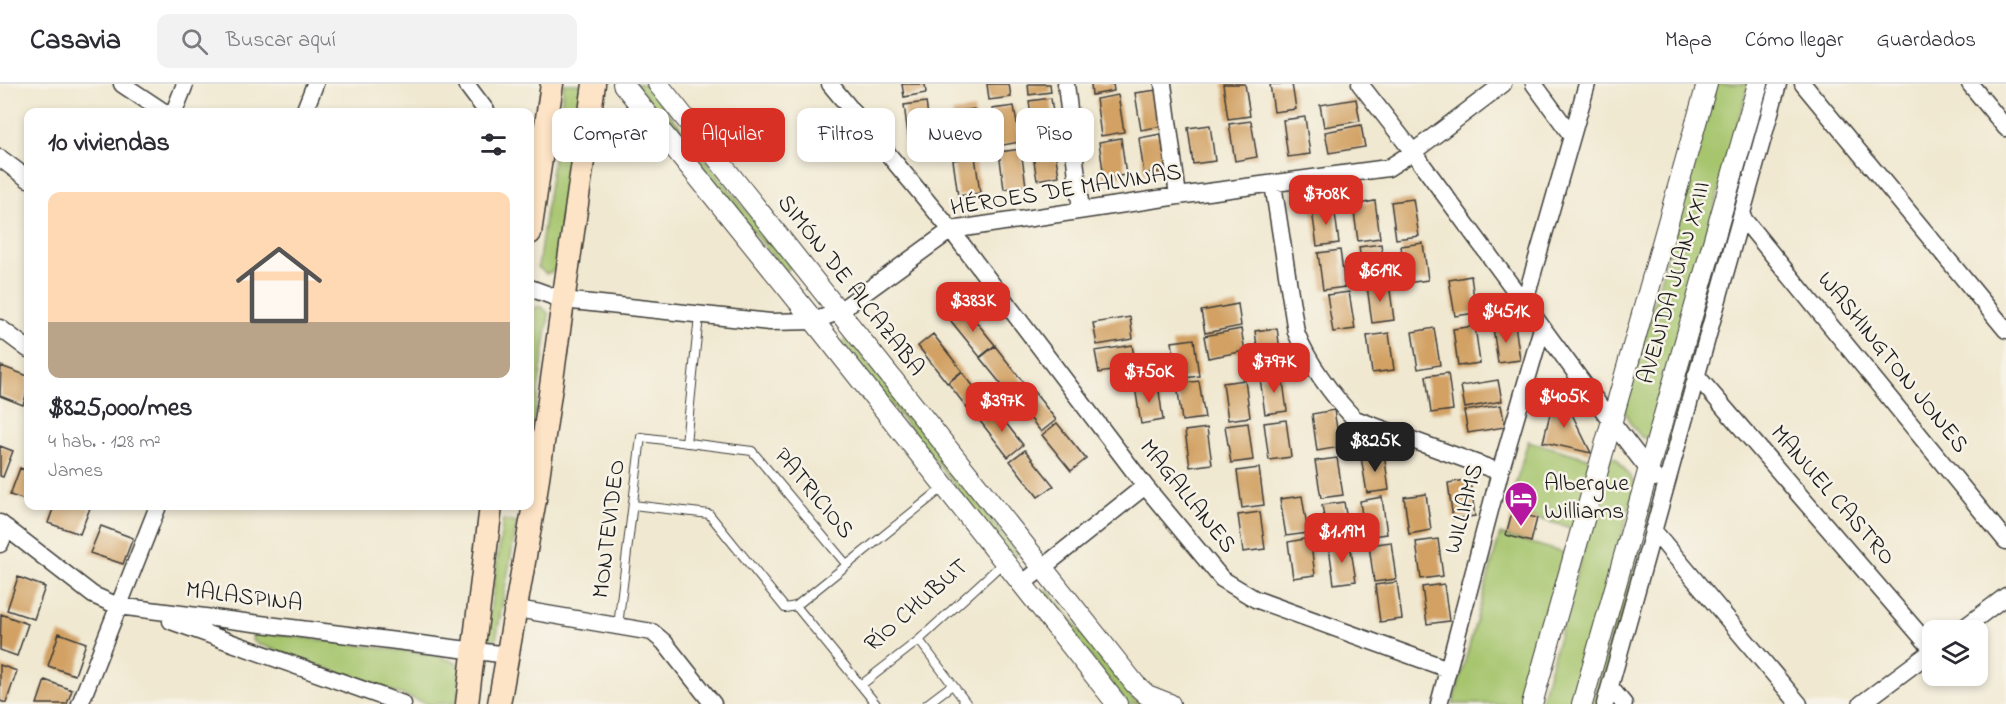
<!DOCTYPE html>
<html lang="es">
<head>
<meta charset="utf-8">
<style>
	:root { --surface:#fff; --page:#f2f2f3; --text:#2b2b33; --muted:#7c7c81; --line:#e1e1e2; --accent:#d93025 }
	body { margin:0; font-family:"Indie Flower",sans-serif; background:var(--page); color:var(--text); height:100vh; display:flex; flex-direction:column; font-size:22px; white-space:nowrap }
	* { box-sizing:border-box; margin:0 }
	p { font-size:20px; color:var(--muted) }
	.icon { flex:none; width:33px; height:33px; fill:none; stroke:currentColor; stroke-width:2; stroke-linecap:round; stroke-linejoin:round }
	.map { position:relative; flex:1; overflow:hidden }
	.drawer { position:absolute; left:24px; top:24px; width:510px; height:402px; display:flex; flex-direction:column; background:var(--surface); border-radius:12px; box-shadow:0 3px 9px #0003 }
	.drawer>* { flex:none }
	.top-card { position:absolute; left:552px; top:24px; width:570px; height:54px; display:flex; gap:12px }
	.controls { position:absolute; left:1922px; top:536px; display:grid; gap:12px }
	.controls a { display:grid; place-items:center; width:66px; height:66px; border-radius:12px; background:var(--surface); box-shadow:0 3px 9px #0003; font-size:30px }
	.price { position:absolute; translate:-50% -51px; padding:0 14px; border-radius:12px; background:var(--accent); color:#fff; font-size:20px; line-height:39px; filter:drop-shadow(0 2px 3px #0008) }
	.price::after { content:''; position:absolute; left:50%; top:36px; width:18px; height:14px; margin-left:-9px; background:inherit; clip-path:polygon(0 0,100% 0,50% 100%) }
	.price.current { background:#222; color:#fff }
	ul { padding:0; list-style:none }
	li { display:grid; align-content:center; gap:12px; height:318px; padding:0 24px }
	li span { display:grid; place-items:center; height:186px; border-radius:12px; color:#555 }
	li>.icon { margin-inline-start:auto }
	span .icon { width:108px; height:108px; fill:#fffc; stroke-width:1 }
	li b { font-size:26px }
	h2 { display:flex; justify-content:space-between; align-items:center; height:72px; padding:0 24px; font-size:26px }
	.chip { padding:0 21px; border-radius:12px; background:var(--surface); box-shadow:0 3px 9px #0003; font-size:21px; line-height:54px }
	.chip.current { background:var(--accent); color:#fff }
	header { display:flex; align-items:center; gap:36px; box-sizing:border-box; height:84px; padding:0 30px; background:var(--surface); border-bottom:2px solid var(--line) }
	header strong { font-size:28px }
	nav { display:flex; gap:33px; margin-inline-start:auto; font-size:21px }
	.search { width:420px; height:54px; background:var(--page); display:flex; align-items:center; gap:15px; box-sizing:border-box; padding:0 21px; border-radius:12px; color:var(--muted); font-size:22px }
	.map>svg:first-child { display:block }
</style>
</head>
<body>
<header>
<strong>Casavia</strong>
<div class="search"><svg class="icon" aria-label="search" viewBox="0 0 24 24"><circle cx="10" cy="10" r="6"/><path d="M15 15l6 6"/></svg>Buscar aquí</div>
<nav><a>Mapa</a><a>Cómo llegar</a><a>Guardados</a></nav>
</header>
<div class="map">
<svg width="2006" height="620" viewBox="0 0 2006 620">
	<rect width="100%" height="100%" fill="#f7f3e8"/>
	<filter id="ink" filterUnits="userSpaceOnUse"><feTurbulence type="fractalNoise" baseFrequency=".0167" numOctaves="2"/><feDisplacementMap in="SourceGraphic" scale="12" xChannelSelector="R" yChannelSelector="G"/><feConvolveMatrix kernelMatrix="1 2 1 2 8 2 1 2 1" color-interpolation-filters="sRGB"/></filter>
	<filter id="wash" filterUnits="userSpaceOnUse"><feTurbulence type="fractalNoise" baseFrequency=".008" numOctaves="4" result="noise"/><feDisplacementMap in="SourceGraphic" scale="24" xChannelSelector="R" yChannelSelector="G"/><feGaussianBlur stdDeviation="1.35" result="paint"/><feColorMatrix in="noise" values="0 0 0 0 0 0 0 0 0 0 0 0 0 0 0 0 0 1.4 0 .05"/><feComposite in="paint" operator="in"/></filter>
	<g filter="url(#wash)">
		<rect width="100%" height="100%" fill="#f0e8d0"/>
		<path fill="#a6c56d" stroke="#617044" stroke-width="1.5" d="M 564,0 L 582,0 L 556,186 L 546,190 L 538,183 Z
			M 636,0 L 646,0 L 791,183 L 785,188 Z
			M 1715,0 L 1749,0 L 1650,352 L 1642,354 L 1630,339 L 1624,326 Z
			M 1766,0 L 1771,0 L 1665,376 L 1661,372 Z
			M 536,223 L 542,223 L 549,230 L 530,364 L 530,243 L 532,227 Z
			M 848,253 L 1018,470 L 1012,474 L 842,258 Z
			M 1528,357 L 1595,376 L 1575,445 L 1508,426 Z
			M 1613,373 L 1617,375 L 1636,401 L 1575,620 L 1540,620 L 1609,374 Z
			M 1651,420 L 1653,420 L 1599,620 L 1591,620 L 1647,422 Z
			M 503,436 L 517,439 L 496,556 L 486,555 Z
			M 1500,450 L 1568,470 L 1526,620 L 1453,620 Z
			M 1047,505 L 1134,616 L 1145,620 L 1128,620 L 1041,510 Z
			M 260,548 L 435,571 L 457,579 L 461,583 L 457,619 L 428,620 L 258,560 L 252,556 L 253,551 Z"/>
		<g id="blocks">
			<path fill="#d2a163" d="M 902,0 L 925,0 L 926,9 L 904,13 Z
				M 987,0 L 1009,0 L 1011,13 L 989,16 Z
				M 1028,0 L 1050,0 L 1051,8 L 1029,11 Z
				M 1091,0 L 1113,0 L 1114,7 L 1092,11 Z
				M 1223,0 L 1245,0 L 1250,32 L 1228,35 Z
				M 1270,0 L 1292,0 L 1296,25 L 1274,28 Z
				M 1157,6 L 1163,42 L 1141,46 L 1135,9 Z
				M 1118,11 L 1124,48 L 1101,52 L 1096,15 Z
				M 1051,14 L 1056,51 L 1034,54 L 1029,17 Z
				M 1356,15 L 1360,37 L 1324,43 L 1320,21 Z
				M 926,18 L 931,54 L 909,58 L 904,21 Z
				M 1014,22 L 1020,58 L 998,62 L 992,25 Z
				M 974,25 L 980,61 L 958,65 L 952,28 Z
				M 1305,33 L 1310,70 L 1288,73 L 1283,36 Z
				M 1251,37 L 1257,73 L 1235,77 L 1229,40 Z
				M 1210,41 L 1215,77 L 1193,80 L 1188,44 Z
				M 1361,41 L 1365,63 L 1329,69 L 1325,48 Z
				M 1161,50 L 1166,87 L 1144,90 L 1139,54 Z
				M 1121,54 L 1126,91 L 1104,94 L 1099,58 Z
				M 1053,56 L 1059,92 L 1037,96 L 1031,59 Z
				M 1021,65 L 1026,102 L 1004,105 L 999,68 Z
				M 975,72 L 980,109 L 958,112 L 953,76 Z
				M 1413,115 L 1419,152 L 1396,155 L 1391,118 Z
				M 1375,117 L 1380,154 L 1358,157 L 1353,121 Z
				M 1334,122 L 1339,159 L 1317,162 L 1312,126 Z
				M 1423,159 L 1428,196 L 1406,199 L 1401,162 Z
				M 1381,160 L 1386,197 L 1364,200 L 1359,163 Z
				M 1340,166 L 1345,203 L 1323,206 L 1318,169 Z
				M 1471,192 L 1476,229 L 1455,232 L 1449,196 Z
				M 1389,199 L 1394,236 L 1372,239 L 1367,202 Z
				M 1349,208 L 1355,245 L 1333,248 L 1327,211 Z
				M 1238,220 L 1241,242 L 1205,249 L 1201,227 Z
				M 966,225 L 995,261 L 980,273 L 951,237 Z
				M 1130,233 L 1133,255 L 1097,261 L 1093,239 Z
				M 1515,240 L 1520,276 L 1498,279 L 1493,243 Z
				M 1475,242 L 1480,279 L 1458,282 L 1453,245 Z
				M 1277,244 L 1282,281 L 1260,284 L 1255,247 Z
				M 1434,244 L 1440,281 L 1418,285 L 1412,248 Z
				M 1241,245 L 1245,267 L 1208,274 L 1204,252 Z
				M 1389,249 L 1394,286 L 1372,289 L 1367,252 Z
				M 933,250 L 962,287 L 947,299 L 918,262 Z
				M 1194,255 L 1199,292 L 1177,295 L 1172,258 Z
				M 1132,261 L 1136,283 L 1099,289 L 1095,267 Z
				M 995,262 L 1024,299 L 1009,310 L 980,274 Z
				M 1,282 L 28,292 L 28,305 L 23,321 L 0,312 Z
				M 962,288 L 991,324 L 976,336 L 948,299 Z
				M 1448,289 L 1453,326 L 1431,329 L 1426,292 Z
				M 1282,290 L 1287,327 L 1265,330 L 1260,294 Z
				M 1245,296 L 1250,333 L 1228,336 L 1223,299 Z
				M 1498,296 L 1502,317 L 1465,324 L 1461,302 Z
				M 1199,297 L 1205,334 L 1182,337 L 1177,300 Z
				M 1028,300 L 1056,336 L 1041,348 L 1013,312 Z
				M 1158,300 L 1163,336 L 1141,340 L 1135,303 Z
				M 1564,314 L 1591,369 L 1543,358 L 1552,322 Z
				M 1501,321 L 1505,343 L 1468,349 L 1464,327 Z
				M 995,325 L 1023,361 L 1008,373 L 980,337 Z
				M 1334,326 L 1340,363 L 1317,367 L 1312,330 Z
				M 1286,336 L 1291,373 L 1269,376 L 1264,339 Z
				M 1057,339 L 1086,375 L 1071,387 L 1042,351 Z
				M 1248,339 L 1253,376 L 1231,379 L 1225,342 Z
				M 1207,344 L 1212,380 L 1190,383 L 1185,347 Z
				M 0,362 L 13,367 L 3,393 L 0,392 Z
				M 1025,366 L 1054,402 L 1038,413 L 1010,377 Z
				M 1384,369 L 1389,406 L 1367,409 L 1361,373 Z
				M 1337,374 L 1343,411 L 1321,414 L 1315,377 Z
				M 20,384 L 28,387 L 28,417 L 10,411 Z
				M 1259,384 L 1264,421 L 1242,424 L 1237,387 Z
				M 1470,395 L 1475,432 L 1453,435 L 1448,399 Z
				M 1426,410 L 1431,446 L 1409,450 L 1404,413 Z
				M 1302,412 L 1308,449 L 1286,452 L 1280,415 Z
				M 1382,413 L 1387,450 L 1365,453 L 1360,417 Z
				M 1344,418 L 1350,455 L 1328,458 L 1322,421 Z
				M 54,422 L 84,422 L 90,424 L 80,450 L 48,439 Z
				M 1260,428 L 1265,465 L 1243,468 L 1238,431 Z
				M 1512,428 L 1537,434 L 1531,458 L 1506,451 Z
				M 101,442 L 133,454 L 123,480 L 90,469 Z
				M 1310,454 L 1315,491 L 1293,494 L 1288,458 Z
				M 1438,455 L 1443,492 L 1421,495 L 1416,458 Z
				M 1391,458 L 1396,495 L 1374,498 L 1369,461 Z
				M 1350,460 L 1356,497 L 1334,500 L 1329,463 Z
				M 18,493 L 45,503 L 34,535 L 7,526 Z
				M 1397,498 L 1402,535 L 1380,538 L 1375,501 Z
				M 1444,500 L 1449,537 L 1427,540 L 1422,503 Z
				M 1,530 L 28,540 L 17,572 L 0,566 Z
				M 59,549 L 86,559 L 75,591 L 48,582 Z
				M 0,581 L 17,587 L 6,619 L 0,617 Z
				M 45,596 L 72,606 L 67,620 L 37,620 Z"/>
		</g>
	</g>
	<g filter="url(#ink)">
		<use href="#blocks" fill-opacity="0" stroke="#3c3b37" stroke-width="1.5"/>
		<g fill="none" stroke-linecap="round" stroke-linejoin="round">
			<defs>
				<path id="service" d="M 686,359 L 699,232
					M 633,421 L 709,430 L 785,524 L 796,522 L 876,620
					M 796,522 L 945,402
					M 618,542 L 641,353 L 752,367 L 847,481
					M 919,556 L 967,620
					M 861,601 L 919,556 L 1004,478
					M 927,620 L 952,601"/>
				<path id="minor" d="M 122,0 L 164,28
					M 466,0 L 487,28
					M 830,0 L 951,146 L 1145,402 L 1222,495 L 1255,515 L 1448,585
					M 1066,0 L 1081,126
					M 1163,0 L 1178,112
					M 1360,0 L 1413,68 L 1611,337 L 1655,394
					M 1534,0 L 1572,52
					M 1803,0 L 2006,246
					M 1970,0 L 2006,44
					M 174,28 L 185,0
					M 304,28 L 315,0
					M 0,74 L 28,95
					M 1273,100 L 1296,248 C 1307,277 1333,313 1355,335 L 1500,388
					M 1741,132 L 2006,457
					M 530,204 L 563,216 L 770,238 L 814,237 L 838,228 L 951,146 L 1178,112 L 1388,84 L 1413,68 L 1503,0
					M 1524,220 L 1587,0
					M 0,244 L 28,265
					M 1696,291 L 1932,565
					M 0,439 L 93,511 L 118,522 L 508,571
					M 1653,446 L 1799,620
					M 0,460 L 7,444
					M 1022,500 L 1145,402
					M 517,525 L 652,548 L 664,558 L 713,620
					M 171,537 L 403,620
					M 1961,546 L 2006,512
					M 1610,603 L 1624,620
					M 80,620 L 158,422
					M 1439,620 L 1500,388 L 1542,244
					M 1605,620 L 1778,0
					M 1861,620 L 1932,567"/>
				<path id="tertiary" d="M 623,0 L 814,237 L 1117,620
					M 658,0 L 1135,600 L 1147,611 L 1170,620
					M 1532,620 L 1707,0
					M 1582,620 L 1758,0"/>
				<path id="secondary" d="M 530,149 L 552,0
					M 467,620 L 491,422
					M 499,620 L 535,415 L 594,0"/>
			</defs>
			<use href="#service" stroke="#3c3b37" stroke-width="10"/>
			<use href="#minor" stroke="#3c3b37" stroke-width="19"/>
			<use href="#tertiary" stroke="#3c3b37" stroke-width="22"/>
			<use href="#secondary" stroke="#3c3b37" stroke-width="25"/>
			<use href="#service" stroke="#fff" stroke-width="8"/>
			<use href="#minor" stroke="#fff" stroke-width="16"/>
			<use href="#tertiary" stroke="#fff" stroke-width="20"/>
			<use href="#secondary" stroke="#fee4c6" stroke-width="22"/>
		</g>
	</g>
	<defs>
		<symbol id="hotel-pin" viewBox="-11 -11 22 30"><path d="M0 17L-7.5 6A9.5 9.5 0 1 1 7.5 6Z" fill="#b5179e" stroke="#f7f3e8"/><path d="M-6-4.5h1.5V1H6V5H4.5V3h-9V5H-6ZM-4 0a1.8 1.8 0 1 1 3.6 0ZM.5 0V-2.5h3Q6-2.5 6 0Z" fill="#fff"/></symbol>
	</defs>
	<g fill-rule="evenodd">
		<use href="#hotel-pin" x="1502" y="395" width="38" height="52"/>
	</g>
	<g text-anchor="middle" dominant-baseline="central" stroke-width="5" stroke-linejoin="round" paint-order="stroke">
		<g font-size="24" fill="#1c1c1c" stroke="#f7f3e8">
			<text transform="translate(1066 107) rotate(-9)">HÉROES DE MALVINAS</text>
			<text transform="translate(1675 199) rotate(-74)">AVENIDA JUAN XXIII</text>
			<text transform="translate(850 202) rotate(52)">SIMÓN DE ALCAZABA</text>
			<text transform="translate(1892 279) rotate(51)">WASHINGTON JONES</text>
			<text transform="translate(813 410) rotate(50)">PATRICIOS</text>
			<text transform="translate(1832 412) rotate(49)">MANUEL CASTRO</text>
			<text transform="translate(1187 413) rotate(51)">MAGALLANES</text>
			<text transform="translate(1465 425) rotate(-75)">WILLIAMS</text>
			<text transform="translate(610 445) rotate(-83)">MONTEVIDEO</text>
			<text transform="translate(244 514) rotate(7)">MALASPINA</text>
			<text transform="translate(917 522) rotate(-41)">RÍO CHUBUT</text>
		</g>
		<g font-size="24" fill="#1c1c1c" stroke="#f7f3e8" text-anchor="start">
			<text x="1544" y="400">Albergue<tspan x="1544" dy="28">Williams</tspan></text>
		</g>
	</g>
</svg>
<div class="controls">
<a><svg class="icon" aria-label="layers" viewBox="0 0 24 24"><path d="M12 4l9 5-9 5-9-5zM3 14l9 5 9-5"/></svg></a>
</div>
<b class="price" style="left:1326px;top:142px">$708K</b>
<b class="price" style="left:1380px;top:219px">$619K</b>
<b class="price" style="left:973px;top:249px">$383K</b>
<b class="price" style="left:1506px;top:260px">$451K</b>
<b class="price" style="left:1274px;top:310px">$797K</b>
<b class="price" style="left:1149px;top:320px">$750K</b>
<b class="price" style="left:1564px;top:345px">$405K</b>
<b class="price" style="left:1002px;top:349px">$397K</b>
<b class="price current" style="left:1375px;top:389px">$825K</b>
<b class="price" style="left:1342px;top:480px">$1.19M</b>
<div class="top-card">
<a class="chip">Comprar</a>
<a class="chip current">Alquilar</a>
<a class="chip">Filtros</a>
<a class="chip">Nuevo</a>
<a class="chip">Piso</a>
</div>
<section class="drawer">
<h2>10 viviendas<svg class="icon" aria-label="filters" viewBox="0 0 24 24"><path d="M4 7h16M4 17h16"/><circle cx="9" cy="7" r="2"/><circle cx="15" cy="17" r="2"/></svg></h2>
<ul>
<li><span style="background:linear-gradient(#ffd9b3 70%,#b9a48a 0)"><svg class="icon" aria-label="home" viewBox="0 0 24 24"><path d="M3 11l9-7 9 7M6 9v11h12V9"/></svg></span><div><b>$825,000/mes</b><p>4 hab. · 128 m²</p><p>James</p></div></li>
</ul>
</section>
</div>
</body>
</html>
